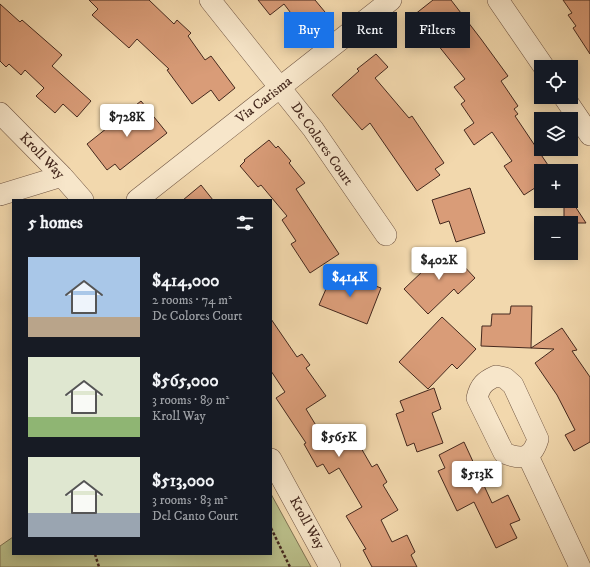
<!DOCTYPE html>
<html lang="en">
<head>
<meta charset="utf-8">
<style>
	:root { --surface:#171b24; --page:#20242c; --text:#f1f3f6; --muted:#9ea1a6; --accent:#1a73e8 }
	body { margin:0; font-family:"IM FELL DW Pica",serif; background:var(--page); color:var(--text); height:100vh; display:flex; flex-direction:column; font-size:15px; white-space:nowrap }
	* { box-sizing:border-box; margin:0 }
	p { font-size:13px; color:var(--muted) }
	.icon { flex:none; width:22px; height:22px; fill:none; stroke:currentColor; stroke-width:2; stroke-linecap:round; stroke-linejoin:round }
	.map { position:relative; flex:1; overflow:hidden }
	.sheet { position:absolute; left:12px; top:199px; width:260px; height:356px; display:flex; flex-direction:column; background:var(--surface); border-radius:0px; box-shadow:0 2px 10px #0003 }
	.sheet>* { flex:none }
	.banner { position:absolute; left:284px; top:12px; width:246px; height:36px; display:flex; gap:8px }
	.tools { position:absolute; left:534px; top:60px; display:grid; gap:8px }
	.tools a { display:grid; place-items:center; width:44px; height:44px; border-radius:0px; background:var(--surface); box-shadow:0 2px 10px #0003; font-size:20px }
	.price { position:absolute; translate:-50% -34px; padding:0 9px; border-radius:4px; background:#fff; color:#222; font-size:13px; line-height:26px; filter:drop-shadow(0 1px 2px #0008) }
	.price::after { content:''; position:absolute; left:50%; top:24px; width:12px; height:9px; margin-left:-6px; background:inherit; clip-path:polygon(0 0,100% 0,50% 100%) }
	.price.selected { background:var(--accent); color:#fff }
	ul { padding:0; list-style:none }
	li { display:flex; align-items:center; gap:12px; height:100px; padding:0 16px }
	li span { display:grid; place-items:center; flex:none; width:112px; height:80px; border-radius:0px; color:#555 }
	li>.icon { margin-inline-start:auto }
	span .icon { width:48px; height:48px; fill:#fffc; stroke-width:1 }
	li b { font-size:17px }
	h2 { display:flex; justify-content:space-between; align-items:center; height:48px; padding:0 16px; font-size:17px }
	.pill { padding:0 14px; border-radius:0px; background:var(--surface); box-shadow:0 2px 10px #0003; font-size:14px; line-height:36px }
	.pill.selected { background:var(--accent); color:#fff }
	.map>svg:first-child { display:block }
</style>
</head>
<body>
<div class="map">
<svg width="590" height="567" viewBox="0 0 590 567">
	<rect width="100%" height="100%" fill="#f2d8ad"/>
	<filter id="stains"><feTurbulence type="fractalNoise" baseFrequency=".005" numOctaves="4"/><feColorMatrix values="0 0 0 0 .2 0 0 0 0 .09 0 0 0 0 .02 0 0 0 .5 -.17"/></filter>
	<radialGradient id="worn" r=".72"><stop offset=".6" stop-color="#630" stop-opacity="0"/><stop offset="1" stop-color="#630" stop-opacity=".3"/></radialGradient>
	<path fill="#babf8a" stroke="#807454" d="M 271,494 L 311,567 L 0,567 L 0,546 L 13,537 L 13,554 L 271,554 Z"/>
	<path fill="#d99c78" stroke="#45291e" d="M 89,0 L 149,0 L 174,24 L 177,20 L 191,33 L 188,36 L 205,60 L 211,56 L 235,88 L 219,101 L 211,90 L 192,104 L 167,70 L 169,69 L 137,39 L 129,48 L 92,15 L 98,9 Z
		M 258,0 L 315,0 L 325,12 L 312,22 L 309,18 L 300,25 L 284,4 L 270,15 Z
		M 433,0 L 451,0 L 481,39 L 508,76 L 501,81 L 518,106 L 514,109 L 518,114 L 515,116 L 552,171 L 541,171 L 541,184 L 524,195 L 504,166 L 512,161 L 492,132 L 474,145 L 464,130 L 474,123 L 461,104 L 465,101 L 454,87 L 465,79 L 414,15 Z
		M 563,0 L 590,0 L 590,54 L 573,28 L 576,26 L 568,15 L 572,13 Z
		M 0,4 L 20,22 L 22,20 L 62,55 L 52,66 L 91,101 L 77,117 L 63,104 L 55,113 L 36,96 L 44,88 L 25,70 L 21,75 L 9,64 L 6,67 L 0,61 Z
		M 376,54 L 388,67 L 375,78 L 409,118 L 412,116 L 444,163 L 435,169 L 440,175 L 417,191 L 370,123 L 362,130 L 332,95 L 359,71 L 357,69 Z
		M 141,101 L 167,133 L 120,170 L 115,164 L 107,170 L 87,144 Z
		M 269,140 L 276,148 L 278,146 L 291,161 L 289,163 L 305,183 L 296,189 L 339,254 L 310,273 L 291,244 L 296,241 L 282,220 L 287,216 L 261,185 L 258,187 L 240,166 L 245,161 L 244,160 Z
		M 201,185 L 213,200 L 183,200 Z
		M 470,188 L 485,233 L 456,242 L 449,221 L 440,224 L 432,200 Z
		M 571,200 L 586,223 L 564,223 L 564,201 Z
		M 447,248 L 475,278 L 458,294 L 454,289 L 428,314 L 404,289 Z
		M 333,273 L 363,286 L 365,282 L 381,288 L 367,324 L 319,305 Z
		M 511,306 L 532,306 L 531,348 L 481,346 L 482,326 L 491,326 L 492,314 L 510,314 Z
		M 442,317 L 476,349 L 457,369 L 452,364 L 428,389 L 399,362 Z
		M 271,319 L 297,357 L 302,354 L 310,365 L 306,368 L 326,396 L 306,409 L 320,432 L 330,426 L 332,428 L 337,425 L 345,438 L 353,434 L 372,467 L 377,464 L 387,482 L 383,485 L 398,510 L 381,520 L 392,542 L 407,535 L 415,552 L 411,555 L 417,567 L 372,567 L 363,550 L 366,549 L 346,516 L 362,507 L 339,468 L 329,474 L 323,464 L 317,467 L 304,444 L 306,443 L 276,398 L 285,392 L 271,371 Z
		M 562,328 L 577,350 L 572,351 L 590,377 L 590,442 L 574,451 L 565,435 L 575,430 L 557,395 L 535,363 L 554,349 L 531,348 Z
		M 434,388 L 441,409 L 432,413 L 443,443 L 417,452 L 414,443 L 407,446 L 396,414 L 404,411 L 400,401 Z
		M 464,442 L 492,503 L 508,495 L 520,520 L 510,524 L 517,538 L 496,548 L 474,502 L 457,511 L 438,471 L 445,468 L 439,455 Z"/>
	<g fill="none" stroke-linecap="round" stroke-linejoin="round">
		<defs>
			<path id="minor" d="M 210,0 L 313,129 L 386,235
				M 498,0 L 544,67
				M 564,97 L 590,135
				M 0,113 L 62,176 L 83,200
				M 0,195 L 62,176
				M 137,200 L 391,0
				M 496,376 L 505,378 L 513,385 L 538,439 C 532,459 522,460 504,453 L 477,398 C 480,385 485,381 496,376 Z
				M 528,456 L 580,567
				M 271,459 L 330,567"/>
		</defs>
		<use href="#minor" stroke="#705542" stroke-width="22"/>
		<path stroke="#45291e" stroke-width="2.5" stroke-dasharray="3 2" stroke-linecap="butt" d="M 271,528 L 290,567
			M 95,554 L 99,567"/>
		<use href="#minor" stroke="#f7e6ca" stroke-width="21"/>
	</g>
	<g text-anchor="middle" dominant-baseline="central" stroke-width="3" stroke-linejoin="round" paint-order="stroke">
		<g font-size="14" fill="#45291e" stroke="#f7e6ca">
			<text transform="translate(264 100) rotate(-38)">Via Carisma</text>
			<text transform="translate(322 144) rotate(55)">De Colores Court</text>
			<text transform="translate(42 156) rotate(46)">Kroll Way</text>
			<text transform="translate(307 523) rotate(61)">Kroll Way</text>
		</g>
	</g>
	<rect width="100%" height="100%" filter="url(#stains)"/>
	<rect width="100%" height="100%" fill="url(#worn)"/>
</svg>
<div class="tools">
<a><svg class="icon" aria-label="locate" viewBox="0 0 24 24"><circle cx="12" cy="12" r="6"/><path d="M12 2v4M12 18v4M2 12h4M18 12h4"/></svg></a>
<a><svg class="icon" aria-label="layers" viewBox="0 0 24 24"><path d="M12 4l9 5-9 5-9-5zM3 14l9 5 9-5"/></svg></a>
<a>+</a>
<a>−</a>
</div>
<b class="price" style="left:127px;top:138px">$728K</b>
<b class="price" style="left:439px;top:281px">$402K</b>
<b class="price selected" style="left:350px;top:298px">$414K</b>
<b class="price" style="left:339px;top:458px">$565K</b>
<b class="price" style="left:477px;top:495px">$513K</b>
<div class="banner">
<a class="pill selected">Buy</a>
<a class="pill">Rent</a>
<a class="pill">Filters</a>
</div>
<section class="sheet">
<h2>5 homes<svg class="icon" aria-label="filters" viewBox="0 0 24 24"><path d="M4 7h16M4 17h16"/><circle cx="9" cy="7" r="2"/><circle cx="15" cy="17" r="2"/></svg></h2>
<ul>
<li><span style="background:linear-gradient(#a9c7e8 75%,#b9a48a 0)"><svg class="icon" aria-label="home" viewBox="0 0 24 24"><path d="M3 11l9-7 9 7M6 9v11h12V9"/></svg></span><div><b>$414,000</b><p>2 rooms · 74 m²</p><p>De Colores Court</p></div></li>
<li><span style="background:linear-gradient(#dfe7d0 75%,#8fb573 0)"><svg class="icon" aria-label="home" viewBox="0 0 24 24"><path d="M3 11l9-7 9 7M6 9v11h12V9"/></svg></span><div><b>$565,000</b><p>3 rooms · 89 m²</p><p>Kroll Way</p></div></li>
<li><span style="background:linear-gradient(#dfe7d0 70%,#9aa5b1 0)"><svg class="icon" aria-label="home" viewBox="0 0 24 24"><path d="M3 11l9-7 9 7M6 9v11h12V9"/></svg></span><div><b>$513,000</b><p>3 rooms · 83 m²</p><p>Del Canto Court</p></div></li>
</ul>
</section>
</div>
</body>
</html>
